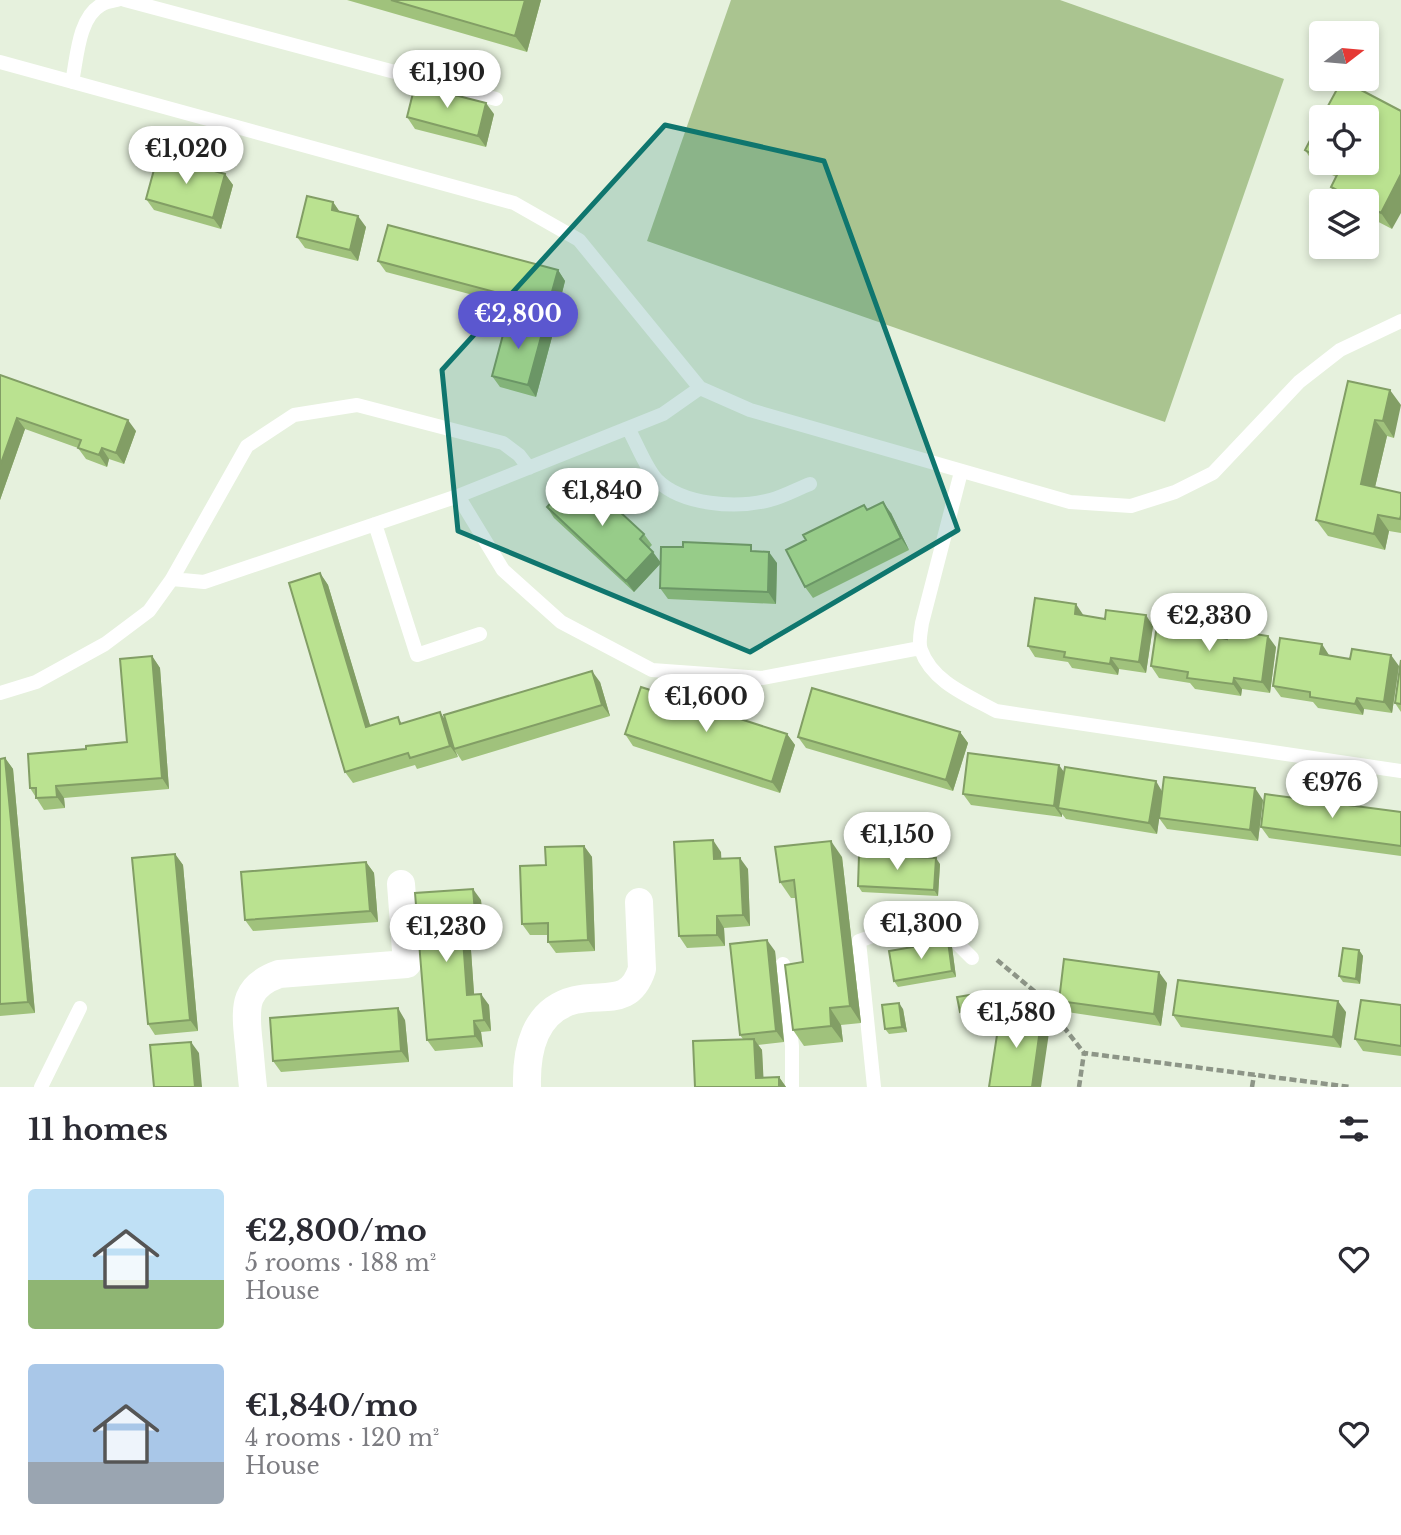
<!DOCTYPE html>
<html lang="en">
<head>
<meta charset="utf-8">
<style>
	:root { --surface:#fff; --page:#f2f2f3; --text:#2b2b33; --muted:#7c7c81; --accent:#5b57cf }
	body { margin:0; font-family:"Libre Baskerville",serif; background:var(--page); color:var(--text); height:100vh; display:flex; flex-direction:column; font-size:26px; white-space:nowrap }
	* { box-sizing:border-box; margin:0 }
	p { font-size:23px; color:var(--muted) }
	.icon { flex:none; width:38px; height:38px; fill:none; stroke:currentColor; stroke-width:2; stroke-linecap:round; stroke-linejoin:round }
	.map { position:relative; height:1087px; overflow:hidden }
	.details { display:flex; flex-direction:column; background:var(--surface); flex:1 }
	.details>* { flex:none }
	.needle { width:46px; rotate:74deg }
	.fabs { position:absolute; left:1309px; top:21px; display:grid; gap:14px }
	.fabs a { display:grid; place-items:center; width:70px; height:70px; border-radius:7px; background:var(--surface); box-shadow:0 4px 10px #0003; font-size:35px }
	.price { position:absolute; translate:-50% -60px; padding:0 16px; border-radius:24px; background:#fff; color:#222; font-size:23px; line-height:46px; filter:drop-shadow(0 2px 4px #0008) }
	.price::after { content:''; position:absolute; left:50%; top:42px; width:21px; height:16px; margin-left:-10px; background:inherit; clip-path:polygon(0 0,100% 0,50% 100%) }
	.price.active { background:var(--accent); color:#fff }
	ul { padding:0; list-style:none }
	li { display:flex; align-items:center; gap:21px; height:175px; padding:0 28px }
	li span { display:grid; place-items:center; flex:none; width:196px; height:140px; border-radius:7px; color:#555 }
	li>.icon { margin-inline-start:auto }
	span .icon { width:84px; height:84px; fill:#fffc; stroke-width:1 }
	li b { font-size:30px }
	h2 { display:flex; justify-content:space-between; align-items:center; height:84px; padding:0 28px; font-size:30px }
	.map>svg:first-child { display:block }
</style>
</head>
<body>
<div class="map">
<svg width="1401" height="1087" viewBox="0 0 1401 1087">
	<rect width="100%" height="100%" fill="#e6f1dd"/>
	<path fill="#aac490" d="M 731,0 L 1060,0 L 1284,79 L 1165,422 L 647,241 Z"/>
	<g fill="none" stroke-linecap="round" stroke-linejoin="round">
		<path stroke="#8d9587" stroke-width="4.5" stroke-dasharray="7 3.5" stroke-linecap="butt" d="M 997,960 L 1039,995 L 1084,1053
			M 1079,1087 L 1084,1053 L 1350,1087
			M 1252,1087 L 1254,1075"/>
		<path stroke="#fff" stroke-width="14" d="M 125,0 L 496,99
			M 0,62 L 514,203 L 579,240 L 700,388 L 750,410 L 1070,502 L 1131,506 L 1175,492 L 1213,473 L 1299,382 L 1340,350 L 1401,321
			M 72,82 C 77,59 78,18 101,5 C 106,2 112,1 117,0
			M 628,428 C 636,442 646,469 657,480 C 682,505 736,509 770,500 C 783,497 797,489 810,484
			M 961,472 L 922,623 C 921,631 918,643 921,650 C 932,682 969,696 996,711 L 1401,771
			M 458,496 L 503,570 L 561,622 L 652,670 L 762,678 L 920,648
			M 375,524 L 417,655 L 480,634
			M 172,579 L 204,582 L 458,496 L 663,414 L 700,388
			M 0,693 L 36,682 L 105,644 L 149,611 L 172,579 L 247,446 L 294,415 L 357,405 L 503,443 L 519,455 L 529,468
			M 783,964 L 792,1046 L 792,1087
			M 41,1087 L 80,1008
			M 874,1087 L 859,941 L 897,927 L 939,925 L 972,958"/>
		<path stroke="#fff" stroke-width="28" d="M 253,1087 C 251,1070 250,1053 248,1036 C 245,1005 245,986 279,974 L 407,964 L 401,884
			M 527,1087 C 526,1050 534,1010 575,1000 C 604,993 630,1007 642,969 L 639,902"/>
	</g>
	<path fill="#a0c27c" d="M 347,0 L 541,0 L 527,52 Z
		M 494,114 L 486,147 L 415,129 L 407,117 Z
		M 1321,119 L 1321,163 L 1367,163 L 1392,229 L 1367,216 L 1367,201 L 1341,201 L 1331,187 L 1336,177 L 1316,167 L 1305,150 Z
		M 225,174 L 233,185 L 221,229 L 154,210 L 146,199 Z
		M 333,202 L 340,212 L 366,227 L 358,261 L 305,248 L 297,237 Z
		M 378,261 L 558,270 L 565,281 L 556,317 L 386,272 Z
		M 544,326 L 552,337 L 536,397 L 500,387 L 492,376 Z
		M 0,375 L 136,431 L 124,464 L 109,459 L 107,467 L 86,459 L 78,448 L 25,429 L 0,500 Z
		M 1390,390 L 1394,438 L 1387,436 L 1375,487 L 1401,493 L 1401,533 L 1389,531 L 1385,550 L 1328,536 L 1316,520 Z
		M 591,492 L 644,534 L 652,545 L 649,548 L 661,563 L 756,551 L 777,563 L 776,604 L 668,599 L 660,588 L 661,563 L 634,592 L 554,518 L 547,507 Z
		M 864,505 L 867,510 L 891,513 L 909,550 L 813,598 L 805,587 L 806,540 Z
		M 320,573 L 328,585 L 370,726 L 398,717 L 402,724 L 445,720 L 600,682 L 610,716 L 462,761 L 456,752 L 458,757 L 417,769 L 415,765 L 353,783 L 345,772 Z
		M 1084,616 L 1153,626 L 1146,673 L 1119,669 L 1118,675 L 1072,668 L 1068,662 L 1035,657 L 1028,646 Z
		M 1199,625 L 1207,636 L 1276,647 L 1270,693 L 1242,689 L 1241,696 L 1195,689 L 1190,683 L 1159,678 L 1151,666 Z
		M 152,656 L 160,668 L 169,789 L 64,798 L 65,808 L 44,810 L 30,788 L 86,749 L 127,742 Z
		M 1329,656 L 1399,666 L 1392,713 L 1364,709 L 1363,715 L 1318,708 L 1313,702 L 1281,697 L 1273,686 Z
		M 1401,660 L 1401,712 L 1395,703 Z
		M 960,732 L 968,743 L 953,791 L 806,748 L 798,737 Z
		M 625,734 L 787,734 L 795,745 L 780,793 L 633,746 Z
		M 5,758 L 13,769 L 35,1013 L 0,1016 L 0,759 Z
		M 1064,772 L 1162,791 L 1263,800 L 1258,841 L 1167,829 L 1159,818 L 1157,834 L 1066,819 L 1062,814 L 1062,817 L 971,805 L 963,794 Z
		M 1401,812 L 1401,856 L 1269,838 L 1261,827 Z
		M 584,846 L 592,857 L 595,951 L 556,953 L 548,942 L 548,935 L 530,935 L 522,924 L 546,865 Z
		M 721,852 L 721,858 L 748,869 L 750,926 L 724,928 L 725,946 L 687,948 L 679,936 Z
		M 175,854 L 183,865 L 198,1031 L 155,1035 L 148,1024 Z
		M 842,857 L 861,1023 L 841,1025 L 843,1042 L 804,1046 L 793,1030 L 803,962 L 796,898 L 791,898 L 780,882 Z
		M 366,862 L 374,873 L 378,922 L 253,931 L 245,920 Z
		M 940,864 L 938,896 L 862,892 L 858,886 Z
		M 415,893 L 481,900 L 484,935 L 470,936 L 474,995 L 489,1005 L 491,1031 L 481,1032 L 483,1047 L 435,1051 L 427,1040 Z
		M 952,947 L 956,977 L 898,987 L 894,981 Z
		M 1359,950 L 1363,956 L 1360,984 L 1343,982 L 1339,976 Z
		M 775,951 L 784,1042 L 758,1045 L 762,1050 L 763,1078 L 779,1077 L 786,1087 L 695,1087 L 743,1039 L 740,1035 Z
		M 1167,983 L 1161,1026 L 1067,1012 L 1059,1001 Z
		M 970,995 L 974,1001 L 977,1016 L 964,1018 L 960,1012 Z
		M 1401,1005 L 1401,1056 L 1363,1051 L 1355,1039 Z
		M 903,1009 L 907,1032 L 889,1034 L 885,1029 Z
		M 1346,1012 L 1341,1048 L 1181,1027 L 1173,1015 Z
		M 405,1020 L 409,1062 L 281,1072 L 273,1061 Z"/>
	<path fill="#829e65" d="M 525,0 L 541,0 L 527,52 L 515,36 Z
		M 486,103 L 494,114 L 486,147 L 478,136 Z
		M 225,174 L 233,185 L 221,229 L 213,218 Z
		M 1401,174 L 1401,213 L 1392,229 L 1381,213 Z
		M 333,202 L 341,214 L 332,210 Z
		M 358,216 L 366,227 L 358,261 L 350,250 Z
		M 558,270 L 565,281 L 556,317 L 548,306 Z
		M 544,326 L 552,337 L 536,397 L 528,385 Z
		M 1390,390 L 1401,405 L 1394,438 L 1383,421 Z
		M 17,418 L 25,429 L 0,500 L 0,466 Z
		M 128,420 L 136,431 L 124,464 L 116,453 Z
		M 1375,420 L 1387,436 L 1372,500 L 1361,484 Z
		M 102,448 L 109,459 L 107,467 L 99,455 Z
		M 883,502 L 891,513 L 909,550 L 901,538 Z
		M 1378,515 L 1389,531 L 1385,550 L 1374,534 Z
		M 653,552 L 661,563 L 634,592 L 626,581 Z
		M 769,552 L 777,563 L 776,604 L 768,592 Z
		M 320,573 L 328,585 L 374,738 L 366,727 Z
		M 1076,604 L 1084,616 L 1075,614 Z
		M 1146,615 L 1153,626 L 1146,673 L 1139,662 Z
		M 1199,625 L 1207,636 L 1198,634 Z
		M 1268,636 L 1276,647 L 1270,693 L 1262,682 Z
		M 1322,644 L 1329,655 L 1320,654 Z
		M 1391,655 L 1399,666 L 1392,713 L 1384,702 Z
		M 152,656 L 160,668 L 169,789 L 162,778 Z
		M 1111,658 L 1119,669 L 1118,675 L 1110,664 Z
		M 592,671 L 600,682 L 610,716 L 602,705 Z
		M 1234,678 L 1242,689 L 1241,696 L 1233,684 Z
		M 1357,698 L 1364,709 L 1363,715 L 1355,704 Z
		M 440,712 L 448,724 L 454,749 L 458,757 L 450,746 Z
		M 960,732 L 968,743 L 953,791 L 946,780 Z
		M 787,734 L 795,745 L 780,793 L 772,782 Z
		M 5,758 L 13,769 L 35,1013 L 28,1002 Z
		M 1059,765 L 1067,776 L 1058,808 L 1062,814 L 1062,817 L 1054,806 Z
		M 1156,781 L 1163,793 L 1157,834 L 1149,823 Z
		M 56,786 L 64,798 L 65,808 L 57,797 Z
		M 1255,788 L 1263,800 L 1258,841 L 1250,830 Z
		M 713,840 L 721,852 L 722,870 L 714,859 Z
		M 831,841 L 842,857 L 861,1023 L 850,1006 Z
		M 584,846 L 592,857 L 595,951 L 588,940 Z
		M 175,854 L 183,865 L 198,1031 L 190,1020 Z
		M 740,858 L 748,869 L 750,926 L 743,915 Z
		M 936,858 L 940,864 L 938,896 L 934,890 Z
		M 366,862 L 374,873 L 378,922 L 370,911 Z
		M 473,889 L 481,900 L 484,935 L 476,924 Z
		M 717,916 L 724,928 L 725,946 L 717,935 Z
		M 462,925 L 470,936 L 475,1007 L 467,995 Z
		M 767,940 L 775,951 L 784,1042 L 776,1031 Z
		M 948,941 L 952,947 L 956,977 L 952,971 Z
		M 1359,950 L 1363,956 L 1360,984 L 1356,979 Z
		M 1159,972 L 1167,983 L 1161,1026 L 1154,1014 Z
		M 481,994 L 489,1005 L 491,1031 L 484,1020 Z
		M 970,995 L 974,1001 L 977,1016 L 973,1010 Z
		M 1338,1001 L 1346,1012 L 1341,1048 L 1333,1037 Z
		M 899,1003 L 903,1009 L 907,1032 L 902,1027 Z
		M 398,1008 L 405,1020 L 409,1062 L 401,1051 Z
		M 830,1008 L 841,1025 L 843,1042 L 831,1026 Z
		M 1042,1015 L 1050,1026 L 1041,1087 L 1032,1087 Z
		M 474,1021 L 481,1032 L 483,1047 L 475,1036 Z
		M 754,1039 L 762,1050 L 764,1087 L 756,1078 Z
		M 191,1042 L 199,1053 L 202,1087 L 195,1087 Z
		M 779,1077 L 786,1087 L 779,1087 Z"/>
	<path fill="#bae290" stroke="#829e65" stroke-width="2" d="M 391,0 L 525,0 L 515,36 Z
		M 1342,80 L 1401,111 L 1401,174 L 1381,213 L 1367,206 L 1367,201 L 1358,201 L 1331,187 L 1340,169 L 1328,163 L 1367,163 L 1367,117 L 1322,117 Z
		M 415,85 L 486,103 L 478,136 L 407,117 Z
		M 1321,119 L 1321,159 L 1305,150 Z
		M 158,155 L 225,174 L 213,218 L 146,199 Z
		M 307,196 L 333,202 L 332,210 L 358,216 L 350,250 L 297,237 Z
		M 388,225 L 558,270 L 548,306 L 378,261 Z
		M 508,316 L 544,326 L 528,385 L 492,376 Z
		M 0,375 L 128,420 L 116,453 L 102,448 L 99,455 L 78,448 L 81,440 L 17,418 L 0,466 Z
		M 1348,381 L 1390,390 L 1383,421 L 1375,420 L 1361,484 L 1401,493 L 1401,515 L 1400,519 L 1378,515 L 1374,534 L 1316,520 Z
		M 575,477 L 591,492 L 594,488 L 644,534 L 640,539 L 653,552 L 626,581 L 547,507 Z
		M 883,502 L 901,538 L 805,587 L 786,550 L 806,540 L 803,535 L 864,505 L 867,510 Z
		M 683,542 L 751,545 L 751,551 L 769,552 L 768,592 L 660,588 L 661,547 L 683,547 Z
		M 320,573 L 366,727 L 398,717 L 400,724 L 440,712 L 450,746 L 410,758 L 408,753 L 345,772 L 289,583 Z
		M 1035,598 L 1076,604 L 1075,614 L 1105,619 L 1106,610 L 1146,615 L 1139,662 L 1111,658 L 1110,664 L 1064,657 L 1065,652 L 1028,646 Z
		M 1158,618 L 1199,625 L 1198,634 L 1227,639 L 1229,630 L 1268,636 L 1262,682 L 1234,678 L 1233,684 L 1187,678 L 1188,672 L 1151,666 Z
		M 1280,638 L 1322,644 L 1320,654 L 1350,659 L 1352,649 L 1391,655 L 1384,702 L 1357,698 L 1355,704 L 1310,697 L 1310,692 L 1273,686 Z
		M 152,656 L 162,778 L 56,786 L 57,797 L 36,798 L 36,788 L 30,788 L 28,754 L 86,749 L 86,746 L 127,742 L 120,659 Z
		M 1401,660 L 1401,704 L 1395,703 Z
		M 592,671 L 602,705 L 454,749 L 444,715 Z
		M 641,687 L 787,734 L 772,782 L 625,734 Z
		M 812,688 L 960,732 L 946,780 L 798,737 Z
		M 968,753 L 1059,765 L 1054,806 L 963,794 Z
		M 5,758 L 28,1002 L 0,1004 L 0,759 Z
		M 1065,767 L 1156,781 L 1149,823 L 1058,808 Z
		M 1164,777 L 1255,788 L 1250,830 L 1159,818 Z
		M 1265,794 L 1401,812 L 1401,846 L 1261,827 Z
		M 713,840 L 714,859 L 740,858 L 743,915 L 717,916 L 717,935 L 679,936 L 674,842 Z
		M 831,841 L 850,1006 L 830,1008 L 831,1026 L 793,1030 L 785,965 L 803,962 L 794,880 L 780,882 L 775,847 Z
		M 584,846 L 588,940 L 548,942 L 548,923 L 522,924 L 520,866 L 546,865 L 545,847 Z
		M 175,854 L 190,1020 L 148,1024 L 132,858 Z
		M 859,855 L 936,858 L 934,890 L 858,886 Z
		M 366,862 L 370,911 L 245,920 L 241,872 Z
		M 473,889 L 476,924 L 462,925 L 467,995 L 481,994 L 484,1020 L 474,1021 L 475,1036 L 427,1040 L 415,893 Z
		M 767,940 L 776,1031 L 740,1035 L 730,944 Z
		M 948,941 L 952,971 L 894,981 L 889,951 Z
		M 1343,948 L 1359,950 L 1356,979 L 1339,976 Z
		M 1064,959 L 1159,972 L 1154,1014 L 1059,1001 Z
		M 1178,980 L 1338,1001 L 1333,1037 L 1173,1015 Z
		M 970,995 L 973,1010 L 960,1012 L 957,997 Z
		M 1361,1000 L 1401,1005 L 1401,1046 L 1355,1039 Z
		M 899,1003 L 902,1027 L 885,1029 L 882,1005 Z
		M 398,1008 L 401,1051 L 273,1061 L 270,1018 Z
		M 1001,1009 L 1042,1015 L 1032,1087 L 989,1087 Z
		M 754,1039 L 756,1078 L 779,1077 L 779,1087 L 695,1087 L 693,1041 Z
		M 191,1042 L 195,1087 L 154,1087 L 150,1045 Z"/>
	<path fill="#0f766e" fill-opacity="0.2" stroke="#0f766e" stroke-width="5" stroke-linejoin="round" d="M 665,125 L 824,161 L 958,530 L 750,652 L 458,531 L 442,370 Z"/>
</svg>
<div class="fabs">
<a><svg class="needle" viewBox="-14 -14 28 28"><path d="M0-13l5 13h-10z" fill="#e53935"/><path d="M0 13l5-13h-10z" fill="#7c7c81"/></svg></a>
<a><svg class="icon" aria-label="locate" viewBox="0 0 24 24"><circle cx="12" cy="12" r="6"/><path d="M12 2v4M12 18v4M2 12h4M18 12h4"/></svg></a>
<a><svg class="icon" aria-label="layers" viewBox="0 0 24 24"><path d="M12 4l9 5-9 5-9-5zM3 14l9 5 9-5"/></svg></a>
</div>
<b class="price" style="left:447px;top:110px">€1,190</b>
<b class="price" style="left:186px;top:186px">€1,020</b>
<b class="price active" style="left:518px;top:351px">€2,800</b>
<b class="price" style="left:602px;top:528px">€1,840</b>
<b class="price" style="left:1209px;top:653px">€2,330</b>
<b class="price" style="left:706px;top:734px">€1,600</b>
<b class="price" style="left:1332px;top:820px">€976</b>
<b class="price" style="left:897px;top:872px">€1,150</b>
<b class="price" style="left:921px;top:961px">€1,300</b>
<b class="price" style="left:446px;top:964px">€1,230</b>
<b class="price" style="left:1016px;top:1050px">€1,580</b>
</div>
<section class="details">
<h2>11 homes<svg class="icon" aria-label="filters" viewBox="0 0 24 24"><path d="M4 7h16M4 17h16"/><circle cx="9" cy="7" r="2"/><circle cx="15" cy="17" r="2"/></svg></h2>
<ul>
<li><span style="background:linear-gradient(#bfe0f5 65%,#8fb573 0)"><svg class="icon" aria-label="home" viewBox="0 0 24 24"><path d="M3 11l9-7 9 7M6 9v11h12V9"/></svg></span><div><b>€2,800/mo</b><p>5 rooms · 188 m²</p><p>House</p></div><svg class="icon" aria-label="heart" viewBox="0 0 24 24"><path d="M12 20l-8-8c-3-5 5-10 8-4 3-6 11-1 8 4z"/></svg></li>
<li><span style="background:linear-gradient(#a9c7e8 70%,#9aa5b1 0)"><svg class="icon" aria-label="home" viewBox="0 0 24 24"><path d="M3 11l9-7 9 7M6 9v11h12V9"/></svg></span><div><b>€1,840/mo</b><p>4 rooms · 120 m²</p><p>House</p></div><svg class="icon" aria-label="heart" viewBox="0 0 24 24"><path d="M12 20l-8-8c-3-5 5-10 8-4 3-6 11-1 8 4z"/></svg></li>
</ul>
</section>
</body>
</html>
